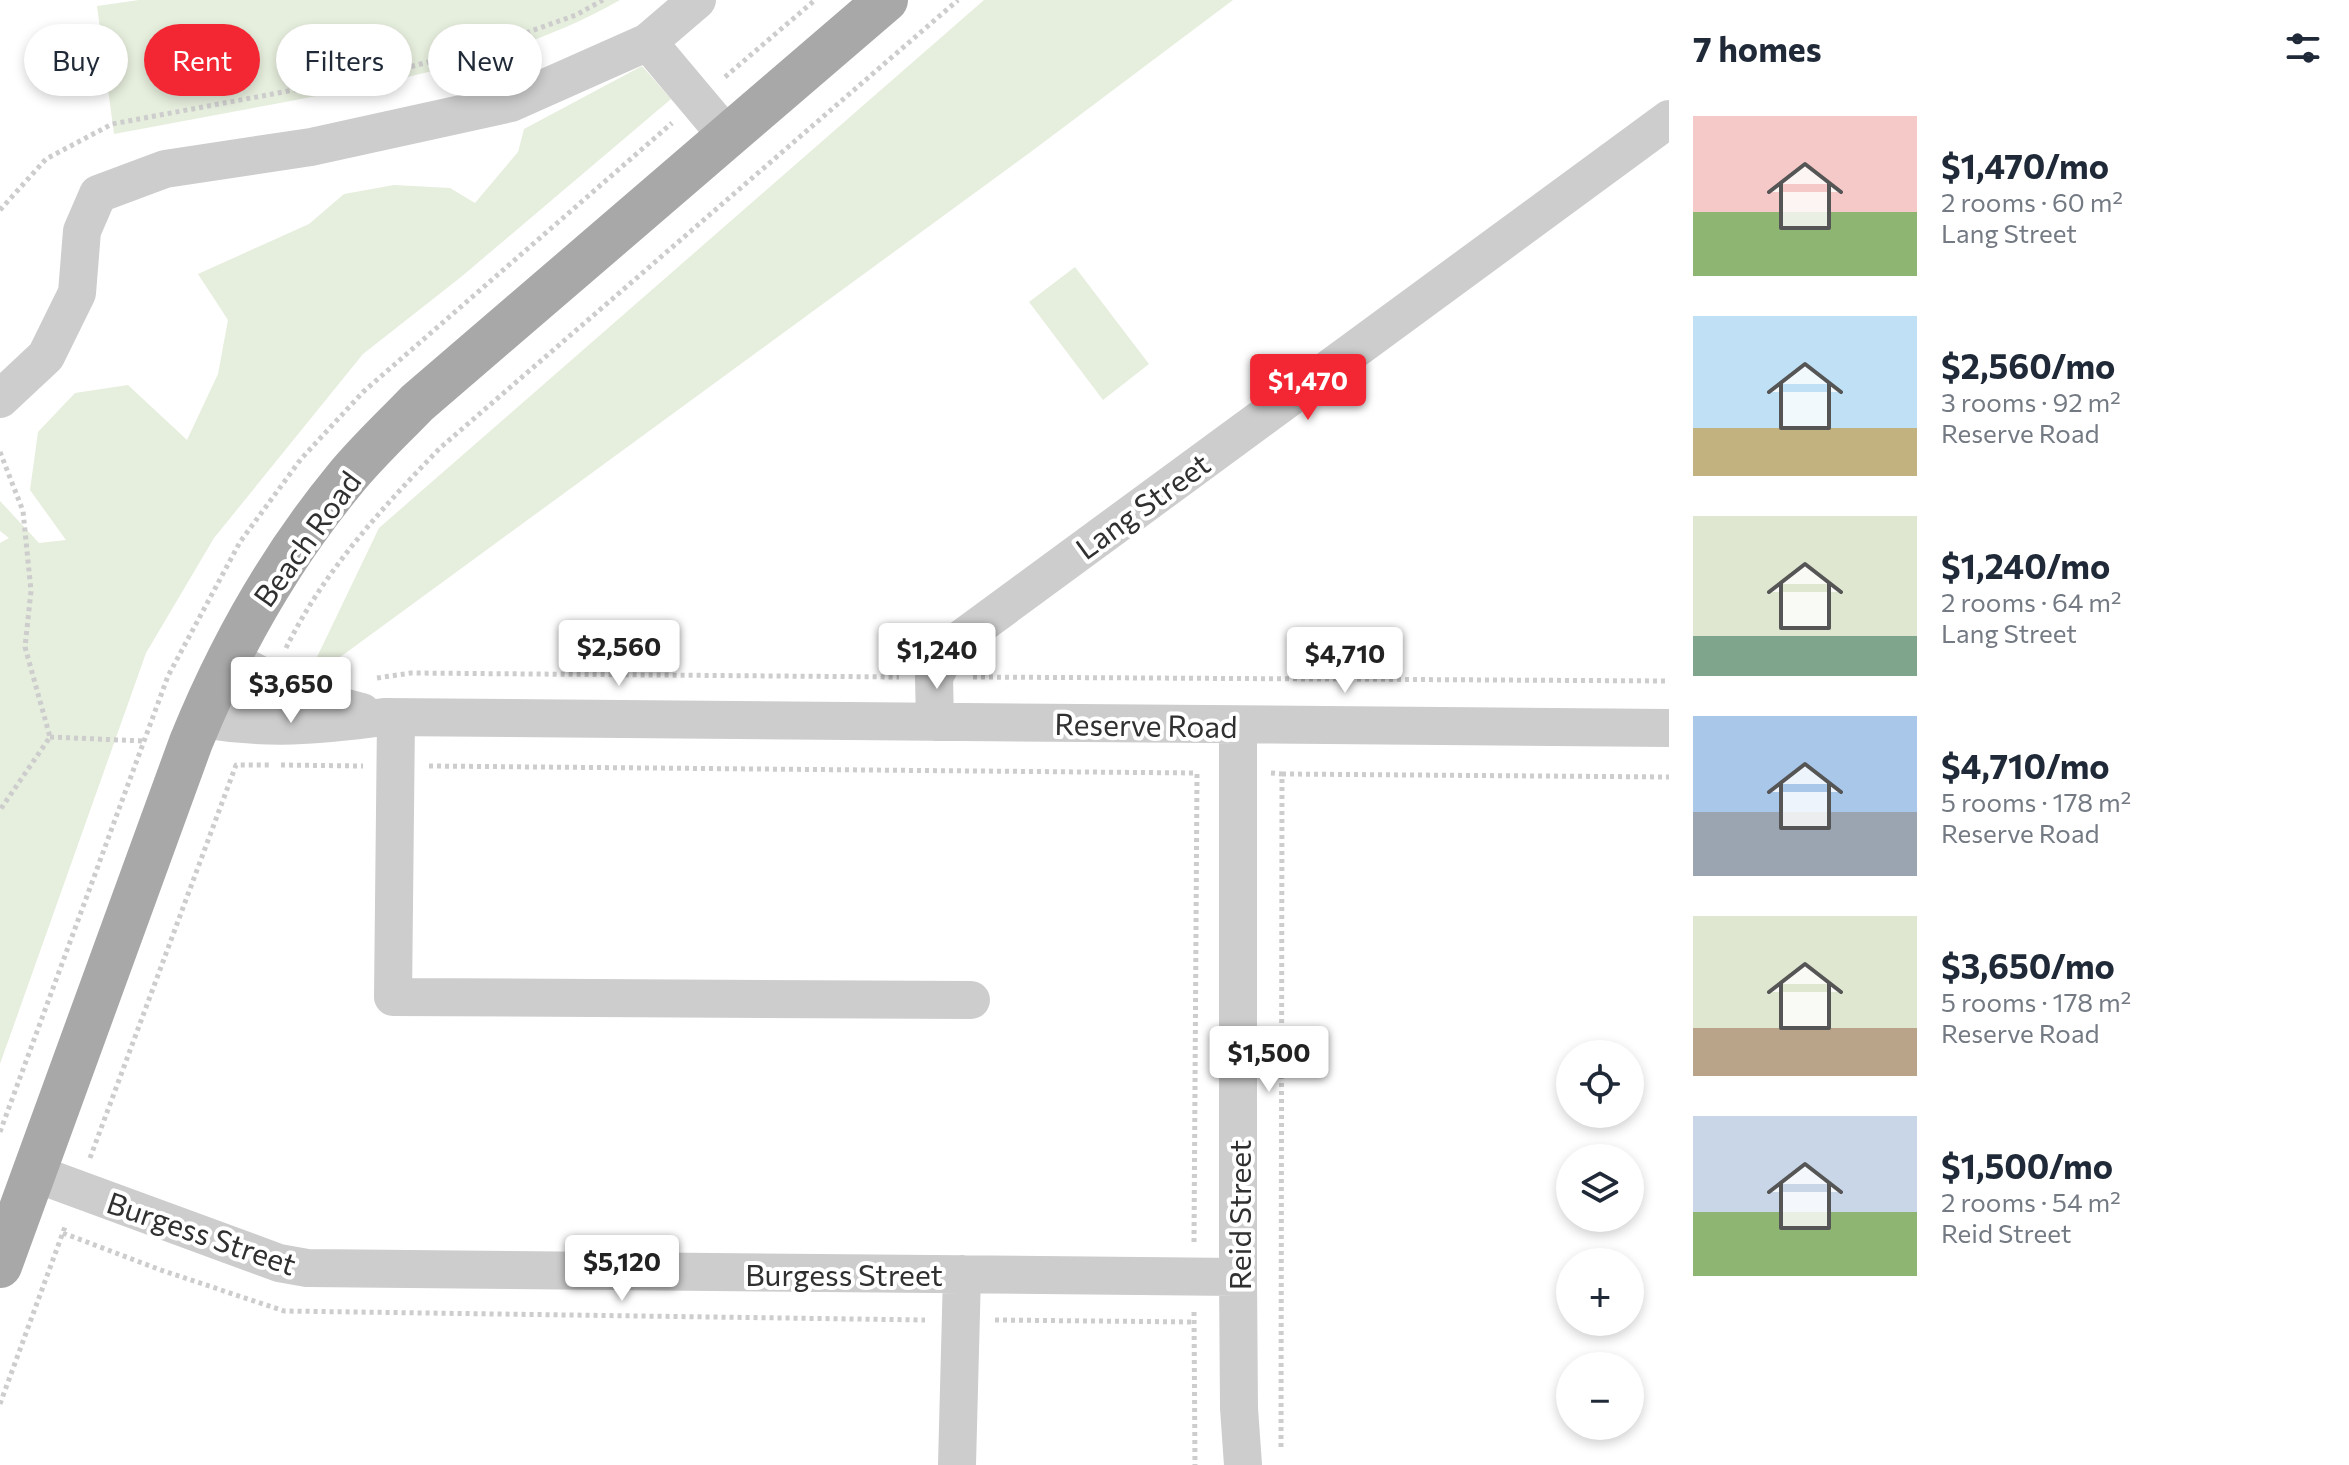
<!DOCTYPE html>
<html lang="en">
<head>
<meta charset="utf-8">
<style>
	:root { --surface:#fff; --page:#f6f6f7; --text:#1f2937; --muted:#747a83; --accent:#f32634 }
	body { margin:0; font-family:Commissioner,sans-serif; background:var(--page); color:var(--text); height:100vh; display:flex; flex-direction:column; font-size:30px; white-space:nowrap }
	* { box-sizing:border-box; margin:0 }
	p { font-size:26px; color:var(--muted) }
	.icon { flex:none; width:44px; height:44px; fill:none; stroke:currentColor; stroke-width:2; stroke-linecap:round; stroke-linejoin:round }
	.map { position:relative; flex:1; overflow:hidden }
	.panel { display:flex; flex-direction:column; background:var(--surface); width:680px }
	.panel>* { flex:none }
	.top-card { position:absolute; left:24px; top:24px; width:760px; height:72px; display:flex; gap:16px }
	.tools { position:absolute; left:1556px; top:1040px; display:grid; gap:16px }
	.tools a { display:grid; place-items:center; width:88px; height:88px; border-radius:50%; background:var(--surface); box-shadow:0 4px 12px #0003; font-size:40px }
	.price { position:absolute; translate:-50% -68px; padding:0 18px; border-radius:8px; background:#fff; color:#222; font-size:26px; line-height:52px; filter:drop-shadow(0 2px 4px #0008) }
	.price::after { content:''; position:absolute; left:50%; top:48px; width:24px; height:18px; margin-left:-12px; background:inherit; clip-path:polygon(0 0,100% 0,50% 100%) }
	.price.selected { background:var(--accent); color:#fff }
	ul { padding:0; list-style:none }
	li { display:flex; align-items:center; gap:24px; height:200px; padding:0 24px }
	li span { display:grid; place-items:center; flex:none; width:224px; height:160px; border-radius:0px; color:#555 }
	li>.icon { margin-inline-start:auto }
	span .icon { width:96px; height:96px; fill:#fffc; stroke-width:1 }
	li b { font-size:34px }
	h2 { display:flex; justify-content:space-between; align-items:center; height:96px; padding:0 24px; font-size:34px }
	.chip { padding:0 28px; border-radius:36px; background:var(--surface); box-shadow:0 4px 12px #0003; font-size:28px; line-height:72px }
	.chip.selected { background:var(--accent); color:#fff }
	main { display:flex; flex:1; min-height:0 }
	.map>svg:first-child { display:block }
</style>
</head>
<body>
<main>
<div class="map">
<svg width="1669" height="1465" viewBox="0 0 1669 1465">
	<rect width="100%" height="100%" fill="#fff"/>
	<path fill="#e6eedd" d="M 139,0 L 620,0 C 523,55 415,77 306,98 C 242,110 178,122 114,134 L 97,6 Z
		M 984,0 L 1233,0 L 1032,151 L 332,663 L 317,657 L 379,528 Z
		M 642,66 L 671,99 L 461,277 L 363,354 L 214,538 L 146,653 L 0,1064 L 0,543 L 9,538 L 0,531 L 0,501 L 39,543 L 66,540 L 30,490 L 38,432 L 75,393 L 128,385 L 187,440 L 218,374 L 228,320 L 198,274 L 309,224 L 344,194 L 394,185 L 450,188 L 475,203 L 518,152 L 524,129 Z
		M 1075,267 L 1149,364 L 1103,400 L 1029,302 Z"/>
	<g fill="none" stroke-linecap="round" stroke-linejoin="round">
		<path stroke="#cdcdcd" stroke-width="5" stroke-dasharray="4 4" stroke-linecap="butt" d="M 725,77 L 815,0
			M 0,210 L 46,159 L 112,124 L 390,72 L 486,47 L 576,15 L 603,0
			M 0,452 L 23,511 L 31,591 L 25,647 L 50,737 L 0,810
			M 286,648 C 324,571 381,509 440,448 L 958,0
			M 973,677 L 1669,681
			M 377,678 L 411,673 L 899,677
			M 50,737 L 144,741
			M 281,765 L 363,766
			M 429,766 L 1196,773
			M 1271,773 L 1282,774 L 1281,1448
			M 1282,774 L 1669,777
			M 0,1132 L 168,676 L 240,542 L 301,459 L 363,392 L 672,123
			M 90,1158 L 236,765 L 271,765
			M 63,1233 L 158,1269 L 284,1311 L 925,1320
			M 1194,1242 L 1197,773
			M 1194,1312 L 1195,1465
			M 995,1320 L 1194,1322
			M 0,1404 L 66,1224"/>
		<path stroke="#cdcdcd" stroke-width="38" d="M 648,42 L 727,136
			M 0,399 L 46,356 L 77,293 L 82,231 L 98,194 L 165,169 L 311,147 L 511,103 L 648,42 L 697,0
			M 228,658 L 298,695 L 362,712
			M 396,718 L 393,997 L 971,1000
			M 201,719 C 268,730 317,726 384,717 L 1669,728
			M 935,722 L 934,677 L 950,647 L 1669,119
			M 1238,725 L 1238,1277 L 1239,1408 L 1243,1465
			M 34,1173 L 279,1263 L 307,1268 L 1238,1277
			M 957,1465 L 962,1274"/>
		<path stroke="#a8a8a8" stroke-width="44" d="M 0,1266 L 191,742 C 230,646 279,559 345,479 C 367,452 393,428 417,403 L 886,0"/>
	</g>
	<g text-anchor="middle" dominant-baseline="central" stroke-width="8" stroke-linejoin="round" paint-order="stroke">
		<g font-size="30" fill="#303030" stroke="#fff">
			<text transform="translate(1142 505) rotate(-36)">Lang Street</text>
			<text transform="translate(306 538) rotate(-54)">Beach Road</text>
			<text transform="translate(1146 724) rotate(1)">Reserve Road</text>
			<text transform="translate(1238 1215) rotate(-90)">Reid Street</text>
			<text transform="translate(202 1232) rotate(19)">Burgess Street</text>
			<text x="844" y="1273">Burgess Street</text>
		</g>
	</g>
</svg>
<div class="tools">
<a><svg class="icon" aria-label="locate" viewBox="0 0 24 24"><circle cx="12" cy="12" r="6"/><path d="M12 2v4M12 18v4M2 12h4M18 12h4"/></svg></a>
<a><svg class="icon" aria-label="layers" viewBox="0 0 24 24"><path d="M12 4l9 5-9 5-9-5zM3 14l9 5 9-5"/></svg></a>
<a>+</a>
<a>−</a>
</div>
<b class="price selected" style="left:1308px;top:422px">$1,470</b>
<b class="price" style="left:619px;top:688px">$2,560</b>
<b class="price" style="left:937px;top:691px">$1,240</b>
<b class="price" style="left:1345px;top:695px">$4,710</b>
<b class="price" style="left:291px;top:725px">$3,650</b>
<b class="price" style="left:1269px;top:1094px">$1,500</b>
<b class="price" style="left:622px;top:1303px">$5,120</b>
<div class="top-card">
<a class="chip">Buy</a>
<a class="chip selected">Rent</a>
<a class="chip">Filters</a>
<a class="chip">New</a>
</div>
</div>
<section class="panel">
<h2>7 homes<svg class="icon" aria-label="filters" viewBox="0 0 24 24"><path d="M4 7h16M4 17h16"/><circle cx="9" cy="7" r="2"/><circle cx="15" cy="17" r="2"/></svg></h2>
<ul>
<li><span style="background:linear-gradient(#f6c9c9 60%,#8fb573 0)"><svg class="icon" aria-label="home" viewBox="0 0 24 24"><path d="M3 11l9-7 9 7M6 9v11h12V9"/></svg></span><div><b>$1,470/mo</b><p>2 rooms · 60 m²</p><p>Lang Street</p></div></li>
<li><span style="background:linear-gradient(#bfe0f5 70%,#c2b280 0)"><svg class="icon" aria-label="home" viewBox="0 0 24 24"><path d="M3 11l9-7 9 7M6 9v11h12V9"/></svg></span><div><b>$2,560/mo</b><p>3 rooms · 92 m²</p><p>Reserve Road</p></div></li>
<li><span style="background:linear-gradient(#dfe7d0 75%,#7fa58c 0)"><svg class="icon" aria-label="home" viewBox="0 0 24 24"><path d="M3 11l9-7 9 7M6 9v11h12V9"/></svg></span><div><b>$1,240/mo</b><p>2 rooms · 64 m²</p><p>Lang Street</p></div></li>
<li><span style="background:linear-gradient(#a9c7e8 60%,#9aa5b1 0)"><svg class="icon" aria-label="home" viewBox="0 0 24 24"><path d="M3 11l9-7 9 7M6 9v11h12V9"/></svg></span><div><b>$4,710/mo</b><p>5 rooms · 178 m²</p><p>Reserve Road</p></div></li>
<li><span style="background:linear-gradient(#dfe7d0 70%,#b9a48a 0)"><svg class="icon" aria-label="home" viewBox="0 0 24 24"><path d="M3 11l9-7 9 7M6 9v11h12V9"/></svg></span><div><b>$3,650/mo</b><p>5 rooms · 178 m²</p><p>Reserve Road</p></div></li>
<li><span style="background:linear-gradient(#c9d6e8 60%,#8fb573 0)"><svg class="icon" aria-label="home" viewBox="0 0 24 24"><path d="M3 11l9-7 9 7M6 9v11h12V9"/></svg></span><div><b>$1,500/mo</b><p>2 rooms · 54 m²</p><p>Reid Street</p></div></li>
</ul>
</section>
</main>
</body>
</html>
